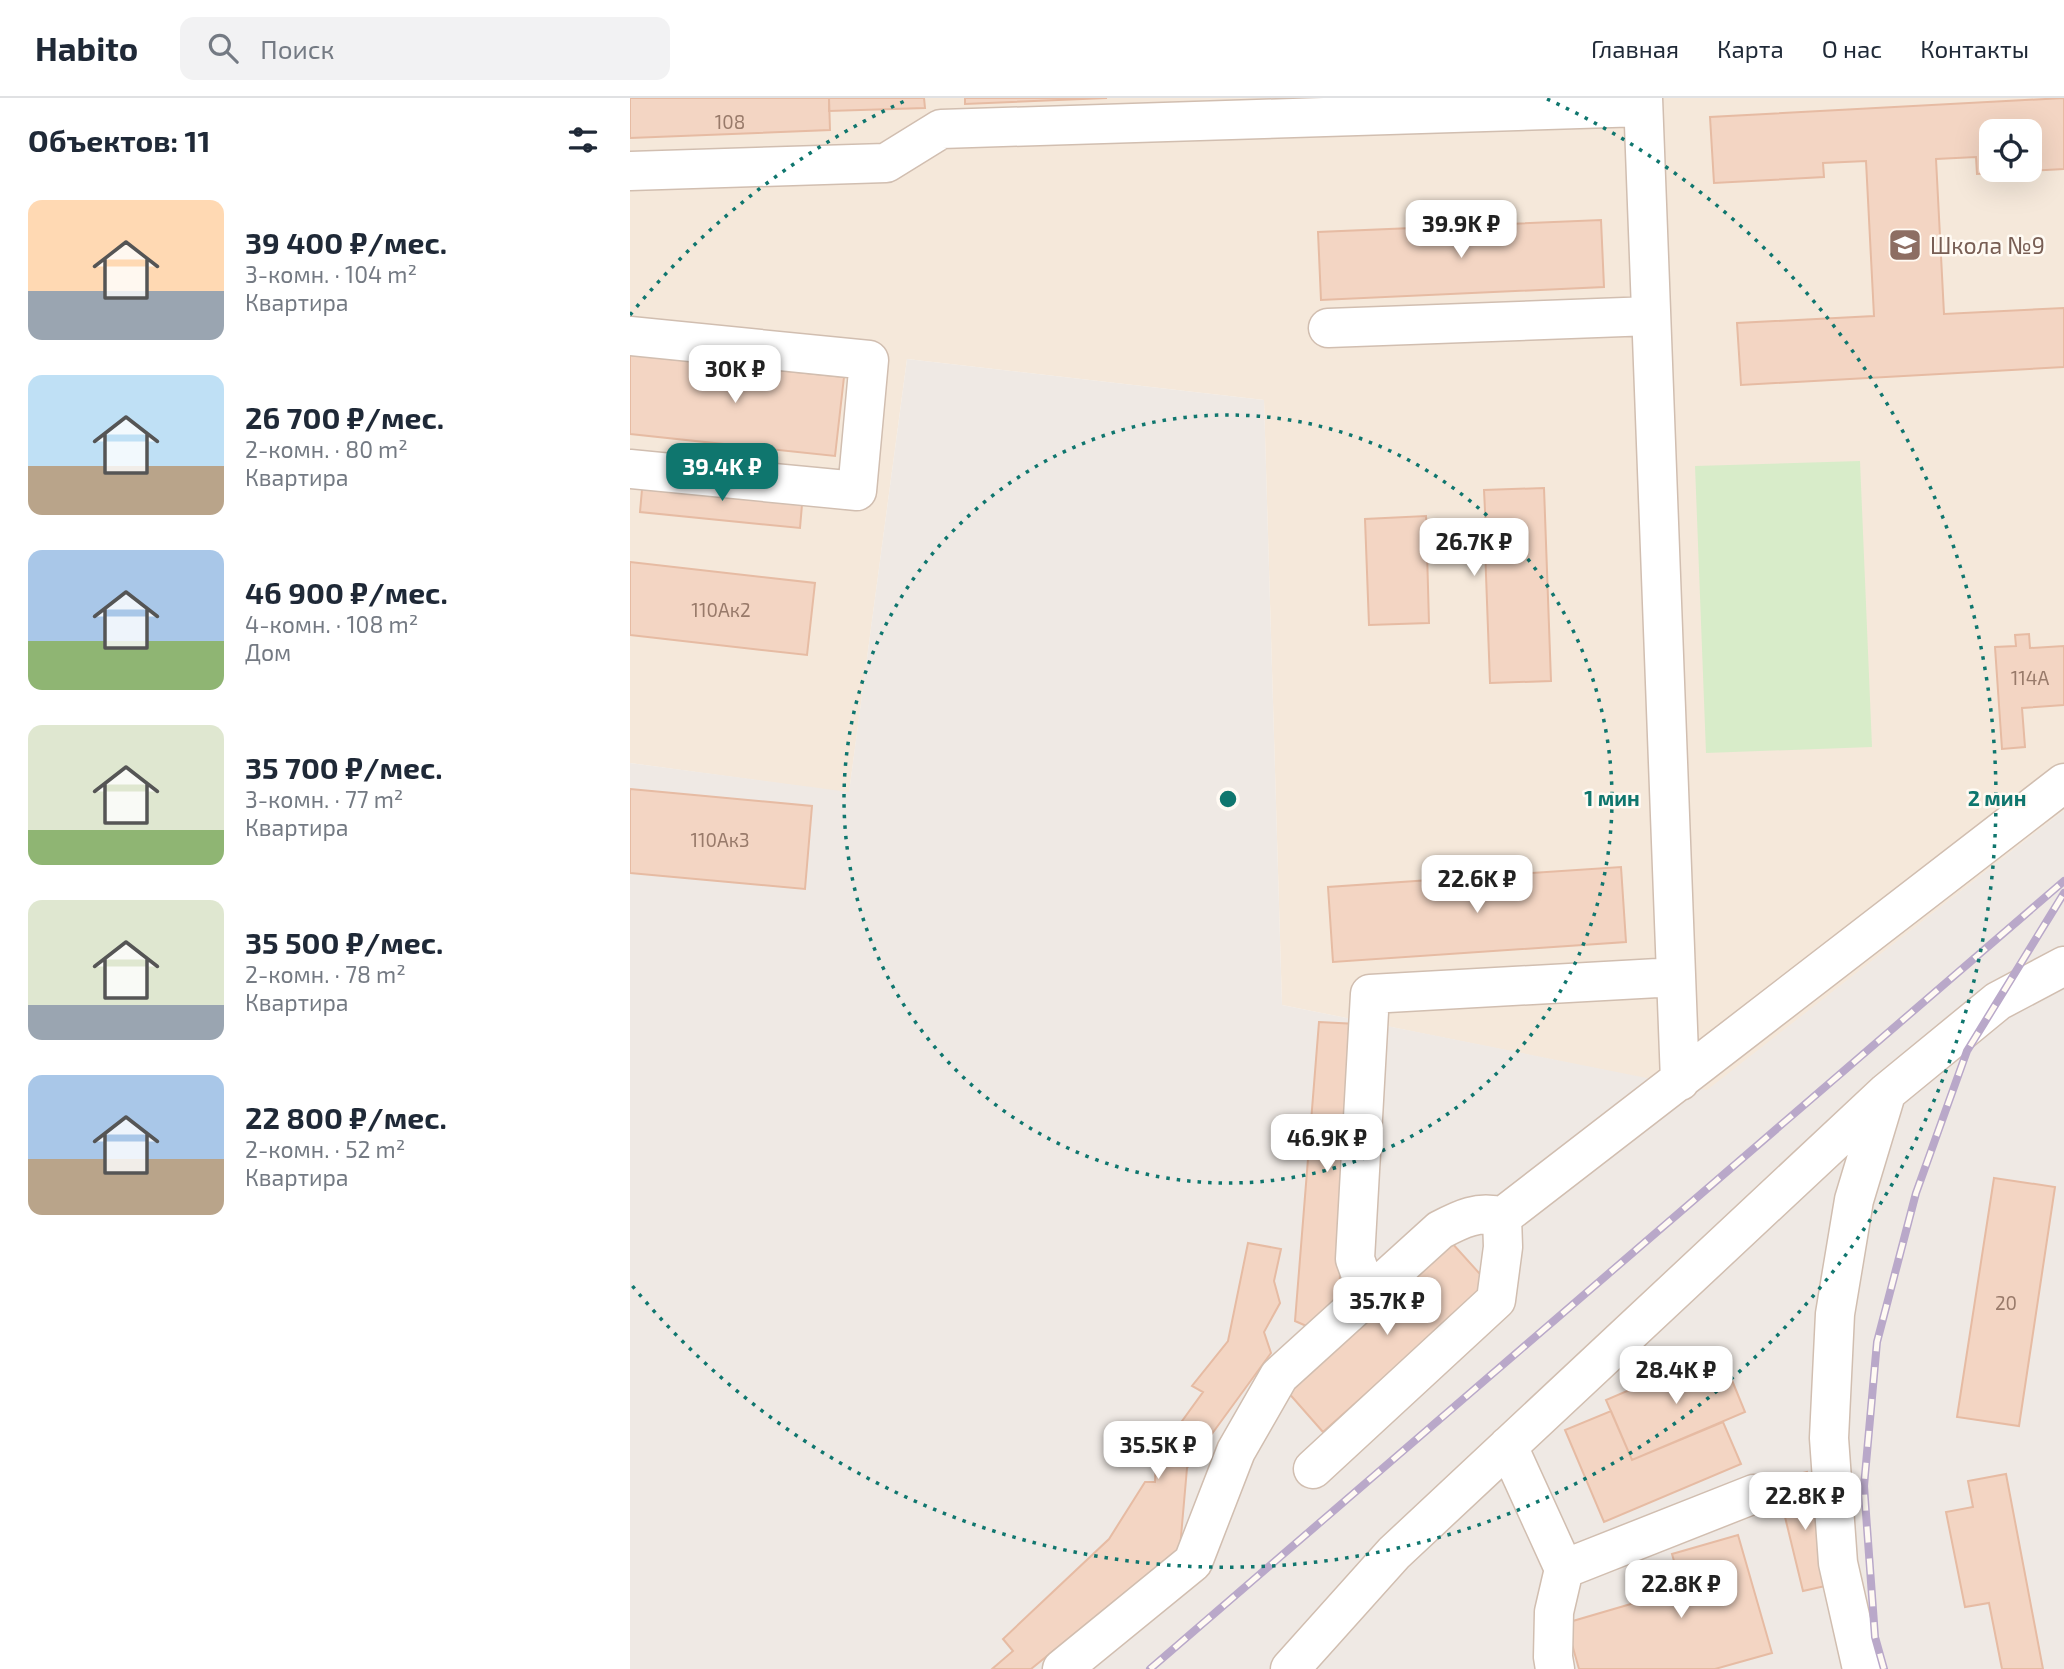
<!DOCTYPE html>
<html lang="ru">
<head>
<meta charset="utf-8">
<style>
	:root { --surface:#fff; --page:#f2f2f3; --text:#1f2937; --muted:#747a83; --line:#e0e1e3; --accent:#0f766e }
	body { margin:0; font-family:"Exo 2",sans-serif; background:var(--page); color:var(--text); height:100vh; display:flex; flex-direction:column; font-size:26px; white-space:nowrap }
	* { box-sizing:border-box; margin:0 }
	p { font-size:23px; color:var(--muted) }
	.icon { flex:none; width:38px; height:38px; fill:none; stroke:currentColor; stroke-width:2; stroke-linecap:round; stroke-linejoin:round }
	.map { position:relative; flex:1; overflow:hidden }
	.details { display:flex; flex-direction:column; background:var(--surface); width:630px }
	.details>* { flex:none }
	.controls { position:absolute; left:1349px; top:21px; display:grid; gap:14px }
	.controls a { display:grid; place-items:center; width:63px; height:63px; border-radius:14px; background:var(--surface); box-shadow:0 7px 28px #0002; font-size:35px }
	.price { position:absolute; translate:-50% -60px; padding:0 16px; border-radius:14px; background:#fff; color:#222; font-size:23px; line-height:46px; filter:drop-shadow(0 2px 4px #0008) }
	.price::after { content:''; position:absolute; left:50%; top:42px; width:21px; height:16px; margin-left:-10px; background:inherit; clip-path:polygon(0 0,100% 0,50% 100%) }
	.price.selected { background:var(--accent); color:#fff }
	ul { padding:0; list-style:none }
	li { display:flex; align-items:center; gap:21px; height:175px; padding:0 28px }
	li span { display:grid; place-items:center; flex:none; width:196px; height:140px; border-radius:14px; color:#555 }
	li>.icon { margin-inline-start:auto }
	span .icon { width:84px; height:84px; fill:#fffc; stroke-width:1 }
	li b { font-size:30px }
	h2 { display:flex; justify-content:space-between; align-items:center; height:84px; padding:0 28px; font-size:30px }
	header { display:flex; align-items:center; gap:42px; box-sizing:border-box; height:98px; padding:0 35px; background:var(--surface); border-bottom:2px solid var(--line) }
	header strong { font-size:33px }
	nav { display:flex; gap:38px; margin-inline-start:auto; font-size:24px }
	.search { width:490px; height:63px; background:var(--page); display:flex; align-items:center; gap:18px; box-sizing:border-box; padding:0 24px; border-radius:14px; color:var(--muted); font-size:26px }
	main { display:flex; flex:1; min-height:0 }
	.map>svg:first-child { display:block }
</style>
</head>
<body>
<header>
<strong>Habito</strong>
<div class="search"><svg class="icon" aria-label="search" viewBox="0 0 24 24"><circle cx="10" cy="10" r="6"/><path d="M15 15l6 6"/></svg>Поиск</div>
<nav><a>Главная</a><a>Карта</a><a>О нас</a><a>Контакты</a></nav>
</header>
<main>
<section class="details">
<h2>Объектов: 11<svg class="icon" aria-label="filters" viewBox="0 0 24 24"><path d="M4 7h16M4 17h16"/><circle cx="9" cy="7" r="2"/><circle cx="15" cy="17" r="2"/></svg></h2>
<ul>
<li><span style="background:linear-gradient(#ffd9b3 65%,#9aa5b1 0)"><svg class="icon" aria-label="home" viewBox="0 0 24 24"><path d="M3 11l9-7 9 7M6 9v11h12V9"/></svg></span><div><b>39 400 ₽/мес.</b><p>3-комн. · 104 m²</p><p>Квартира</p></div></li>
<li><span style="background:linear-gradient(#bfe0f5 65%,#b9a48a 0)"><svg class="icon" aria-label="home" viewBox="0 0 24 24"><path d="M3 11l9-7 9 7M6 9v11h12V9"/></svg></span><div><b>26 700 ₽/мес.</b><p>2-комн. · 80 m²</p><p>Квартира</p></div></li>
<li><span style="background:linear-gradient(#a9c7e8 65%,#8fb573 0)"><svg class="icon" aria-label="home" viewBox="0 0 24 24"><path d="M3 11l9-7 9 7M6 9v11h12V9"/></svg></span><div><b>46 900 ₽/мес.</b><p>4-комн. · 108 m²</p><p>Дом</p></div></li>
<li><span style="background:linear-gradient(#dfe7d0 75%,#8fb573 0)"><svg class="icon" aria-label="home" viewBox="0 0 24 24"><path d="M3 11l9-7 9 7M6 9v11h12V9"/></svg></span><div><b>35 700 ₽/мес.</b><p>3-комн. · 77 m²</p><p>Квартира</p></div></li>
<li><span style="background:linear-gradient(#dfe7d0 75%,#9aa5b1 0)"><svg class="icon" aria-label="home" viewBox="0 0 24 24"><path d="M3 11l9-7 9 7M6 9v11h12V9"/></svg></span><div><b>35 500 ₽/мес.</b><p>2-комн. · 78 m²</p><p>Квартира</p></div></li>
<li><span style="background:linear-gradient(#a9c7e8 60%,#b9a48a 0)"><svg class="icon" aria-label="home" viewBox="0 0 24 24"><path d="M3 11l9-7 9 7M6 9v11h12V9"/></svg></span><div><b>22 800 ₽/мес.</b><p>2-комн. · 52 m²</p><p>Квартира</p></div></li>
</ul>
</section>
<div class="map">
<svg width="1434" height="1571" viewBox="0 0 1434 1571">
	<rect width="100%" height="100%" fill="#fdf6ec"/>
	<path fill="#f5e8da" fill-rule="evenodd" d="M 0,0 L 1434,0 L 1434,712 L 1077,993 L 652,907 L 634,302 L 277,261 L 219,695 L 0,665 ZM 1362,33 L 1400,33 L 1400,72 L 1362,72 Z"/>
	<path fill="#efe9e4" d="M 277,261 L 634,302 L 652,907 L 1077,992 L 1434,712 L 1434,1571 L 0,1571 L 0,665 L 219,694 Z"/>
	<path fill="#d8ecc9" d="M 1230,363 L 1242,649 L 1076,655 L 1065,368 Z"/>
	<path fill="#f3d5c3" stroke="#e6bba3" stroke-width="2" fill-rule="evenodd" d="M 0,0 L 199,0 L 200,32 L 0,40 Z
		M 199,0 L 294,0 L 295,10 L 199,13 Z
		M 335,0 L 477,0 L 335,6 Z
		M 1434,0 L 1434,71 L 1347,76 L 1346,59 L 1306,61 L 1314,216 L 1434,210 L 1434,269 L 1111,287 L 1107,225 L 1244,218 L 1236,63 L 1193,65 L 1194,79 L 1084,85 L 1080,19 ZM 1362,33 L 1400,33 L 1400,72 L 1362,72 Z
		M 971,122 L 974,189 L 691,202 L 688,134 Z
		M 0,257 L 214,279 L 205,358 L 0,336 Z
		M 13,380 L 173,395 L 170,430 L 10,414 Z
		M 914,390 L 921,583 L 860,585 L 855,450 L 797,453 L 799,525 L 739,527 L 735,421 L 796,418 L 797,435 L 856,433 L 854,392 Z
		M 0,464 L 185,485 L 177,557 L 0,537 Z
		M 1399,536 L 1400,550 L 1434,548 L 1434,607 L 1392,610 L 1395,649 L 1372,651 L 1365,549 L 1386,548 L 1385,537 Z
		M 0,691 L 182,708 L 175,791 L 0,775 Z
		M 991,769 L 996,844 L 703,864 L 698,789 Z
		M 689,924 L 727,926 L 708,1206 L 681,1230 L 665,1223 Z
		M 1364,1080 L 1425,1089 L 1389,1328 L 1327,1319 Z
		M 821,1144 L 859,1186 L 693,1334 L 656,1292 Z
		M 618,1145 L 651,1151 L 644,1183 L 650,1205 L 634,1234 L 641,1255 L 557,1370 L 550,1450 L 401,1571 L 362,1571 L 383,1553 L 373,1541 L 479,1441 L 515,1384 L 525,1384 L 526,1359 L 573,1294 L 562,1288 L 598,1243 Z
		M 1090,1253 L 1115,1314 L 1002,1362 L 976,1302 Z
		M 981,1313 L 1002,1362 L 1093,1324 L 1111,1366 L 974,1424 L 935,1332 Z
		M 1177,1374 L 1204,1486 L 1173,1493 L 1146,1382 Z
		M 1376,1376 L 1413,1571 L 1372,1571 L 1359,1505 L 1335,1509 L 1316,1414 L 1343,1409 L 1338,1383 Z
		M 1108,1437 L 1142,1555 L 1085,1571 L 949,1571 L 936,1525 L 1052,1491 L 1042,1456 Z"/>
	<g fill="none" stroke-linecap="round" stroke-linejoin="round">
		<defs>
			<path id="minor" d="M 1013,0 L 1050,983
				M 0,73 L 256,65 L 311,31 L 1013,9
				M 698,230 L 1021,218
				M 0,238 L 239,262 L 227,393 L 0,371
				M 738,1197 L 725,1161 L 740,896 L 1046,879
				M 878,1348 L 934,1471 L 924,1514 L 923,1559 L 925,1571
				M 683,1371 L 866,1202 L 873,1149 L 872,1119
				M 934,1471 L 1124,1396
				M 432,1571 L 563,1464 L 606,1353 L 649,1278 L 810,1132 C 831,1121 849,1112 872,1119 L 1434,685
				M 660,1571 L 764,1455 L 1257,994 L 1368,903 L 1434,868
				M 1232,1571 L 1208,1465 L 1199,1340 L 1205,1216 L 1224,1102 L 1256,996"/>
		</defs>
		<use href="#minor" stroke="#d1beb0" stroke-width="41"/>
		<use href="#minor" stroke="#fff" stroke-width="38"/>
		<defs>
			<path id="rail" d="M 520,1571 L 1434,783
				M 1254,1571 L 1245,1539 L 1234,1388 L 1247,1244 L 1286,1095 L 1337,953 L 1434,795"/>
		</defs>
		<use href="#rail" stroke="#b9a8c9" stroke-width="8"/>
		<use href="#rail" stroke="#fffaf3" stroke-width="5" stroke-dasharray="16" stroke-linecap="butt"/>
	</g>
	<g fill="none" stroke="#0f766e" stroke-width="3.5" stroke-dasharray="3.5 7">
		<circle cx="598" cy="701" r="384"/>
		<path d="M0 217A769 769 0 0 1 279 1M917 1A769 769 0 1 1 0 1185"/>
	</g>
	<defs>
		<symbol id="school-square" viewBox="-11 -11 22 22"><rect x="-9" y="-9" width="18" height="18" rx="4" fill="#8d6e63" stroke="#fffaf3"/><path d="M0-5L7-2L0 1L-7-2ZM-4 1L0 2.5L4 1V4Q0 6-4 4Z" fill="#fff"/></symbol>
	</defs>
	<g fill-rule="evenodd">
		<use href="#school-square" x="1256" y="128" width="38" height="38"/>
	</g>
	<g text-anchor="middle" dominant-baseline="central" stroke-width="5" stroke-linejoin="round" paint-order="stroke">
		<g font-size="19" fill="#987a6a">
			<text x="100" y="23">108</text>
			<text x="91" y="511">110Ак2</text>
			<text x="1400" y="579">114А</text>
			<text x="90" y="741">110Ак3</text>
			<text x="1376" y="1204">20</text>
		</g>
		<g font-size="23" fill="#785e54" stroke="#fffaf3" text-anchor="start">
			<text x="1300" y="147">Школа №9</text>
		</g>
	</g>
	<circle cx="598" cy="701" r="10" fill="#0f766e" stroke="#fffaf3" stroke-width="3.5"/>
	<g font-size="21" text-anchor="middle" font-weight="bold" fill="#0f766e" stroke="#fffaf3" stroke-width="5" stroke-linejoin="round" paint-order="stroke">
		<text x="982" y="708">1 мин</text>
		<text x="1367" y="708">2 мин</text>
	</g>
</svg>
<div class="controls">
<a><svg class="icon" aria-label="locate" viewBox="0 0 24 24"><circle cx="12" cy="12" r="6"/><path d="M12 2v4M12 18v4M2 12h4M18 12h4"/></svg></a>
</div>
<b class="price" style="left:831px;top:162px">39.9K ₽</b>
<b class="price" style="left:105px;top:307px">30K ₽</b>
<b class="price selected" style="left:92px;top:405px">39.4K ₽</b>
<b class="price" style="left:844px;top:480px">26.7K ₽</b>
<b class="price" style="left:847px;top:817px">22.6K ₽</b>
<b class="price" style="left:697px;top:1076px">46.9K ₽</b>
<b class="price" style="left:757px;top:1239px">35.7K ₽</b>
<b class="price" style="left:1046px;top:1308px">28.4K ₽</b>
<b class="price" style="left:528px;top:1383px">35.5K ₽</b>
<b class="price" style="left:1175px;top:1434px">22.8K ₽</b>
<b class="price" style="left:1051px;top:1522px">22.8K ₽</b>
</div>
</main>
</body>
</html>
